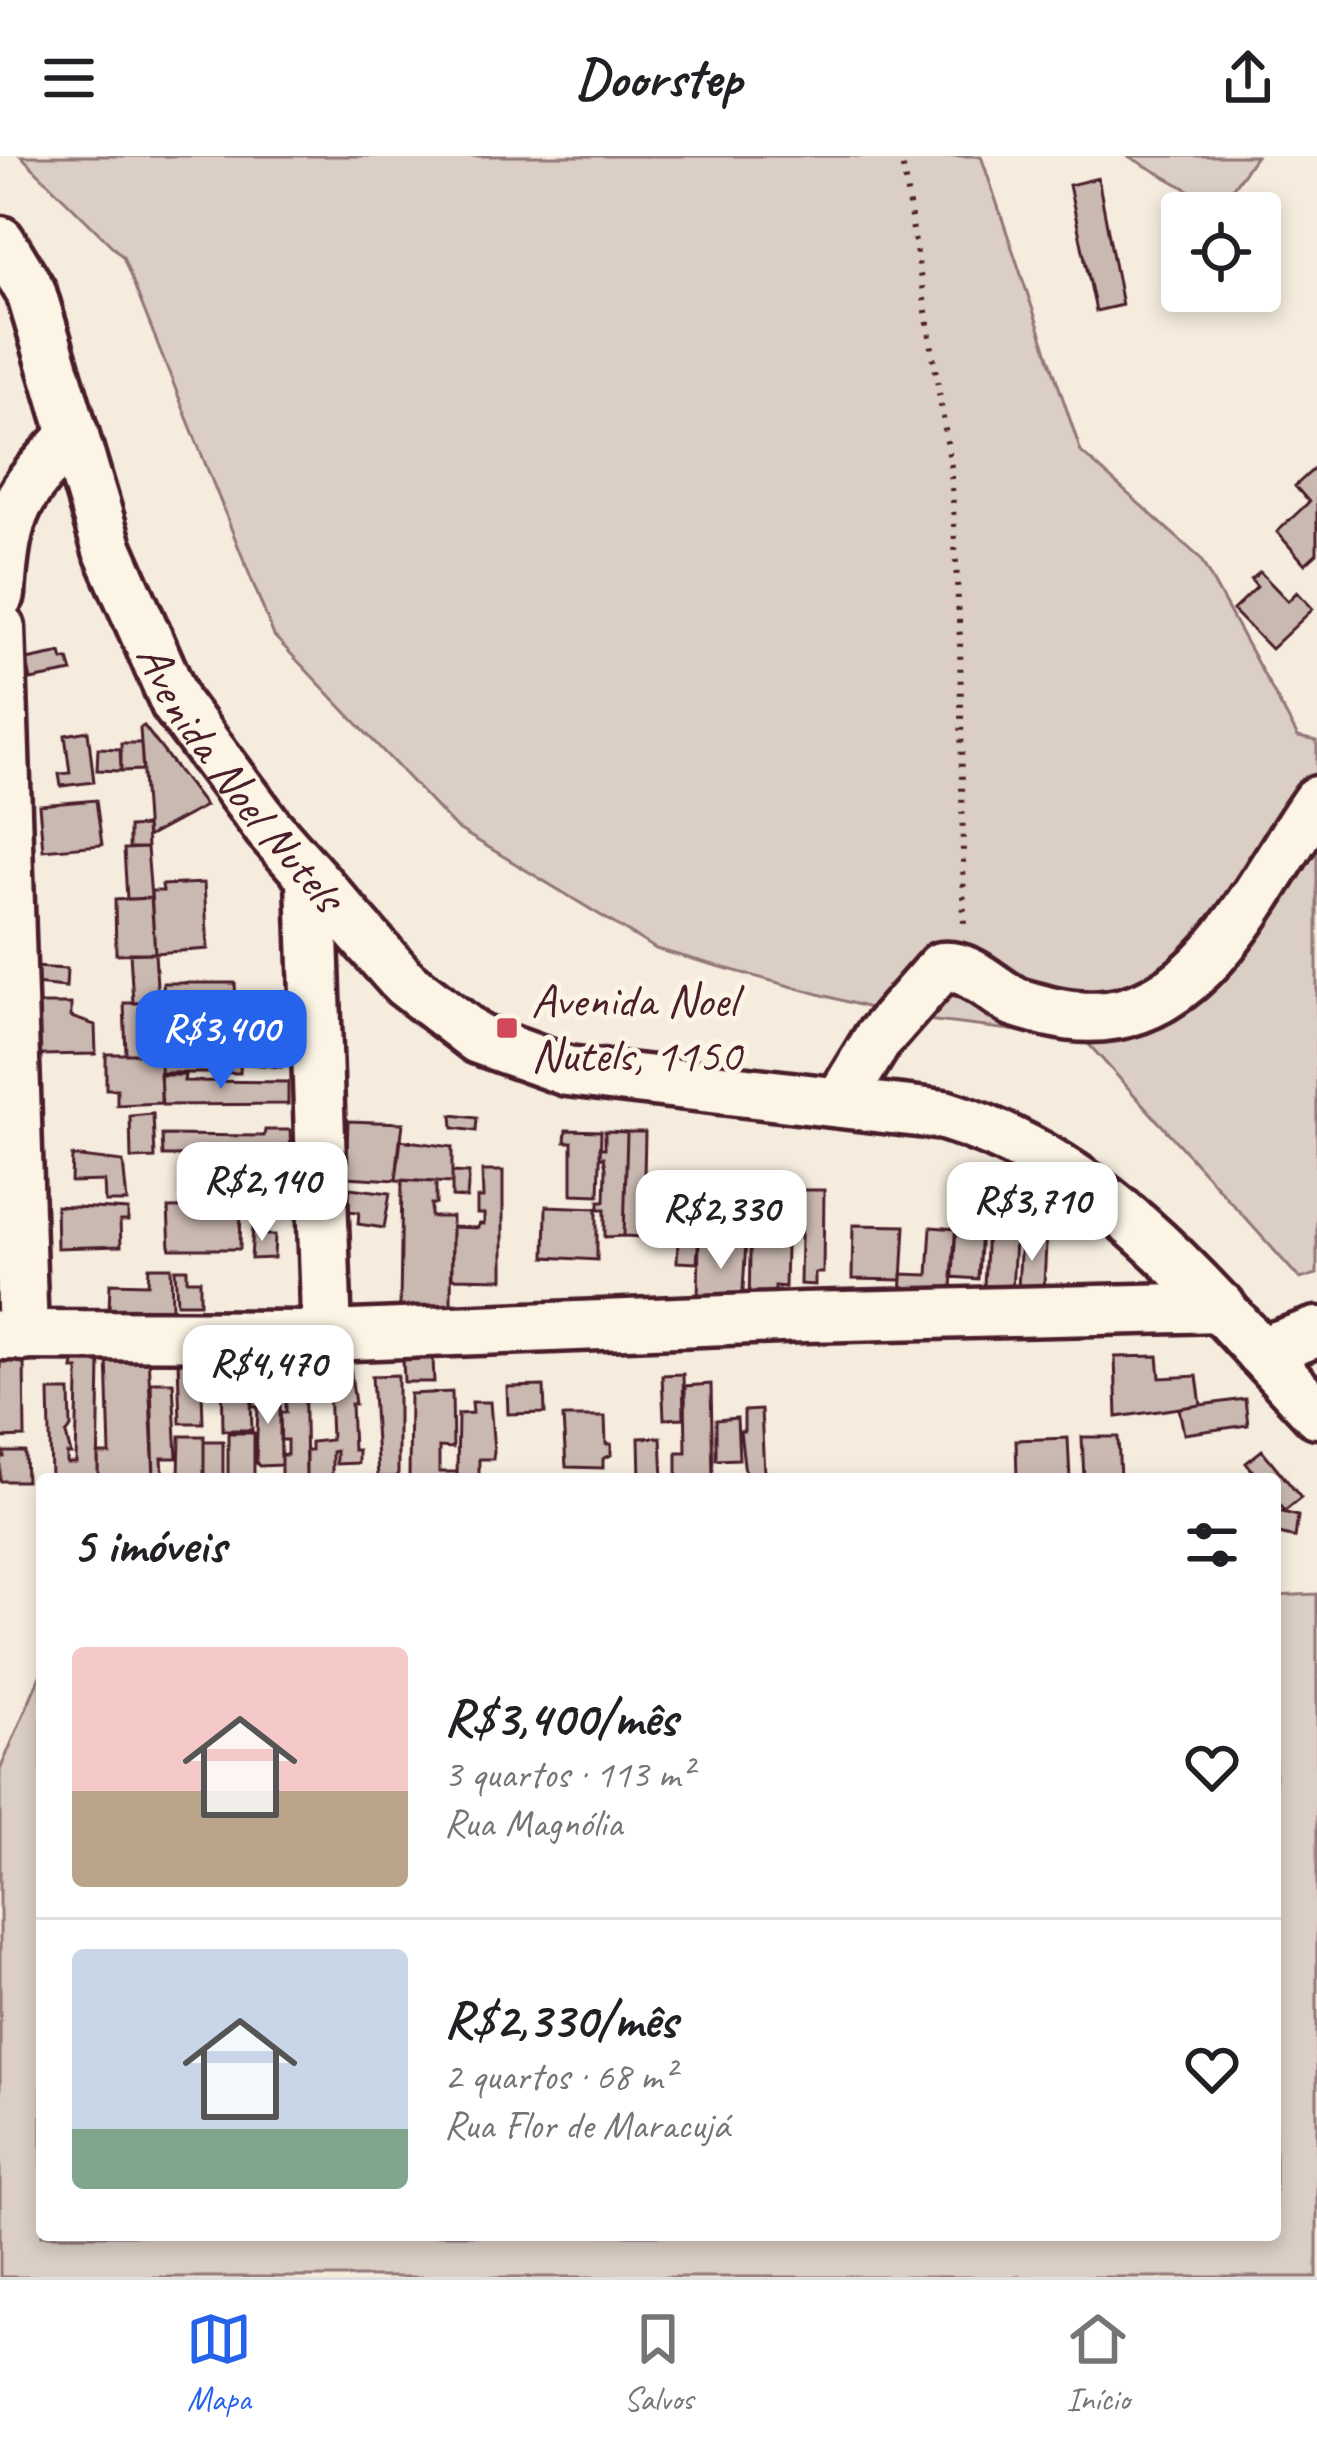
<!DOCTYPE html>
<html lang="pt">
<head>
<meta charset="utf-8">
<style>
	:root { --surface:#fff; --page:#f2f2f2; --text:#202124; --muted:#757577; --line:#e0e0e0; --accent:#2563eb }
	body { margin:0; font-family:Caveat,sans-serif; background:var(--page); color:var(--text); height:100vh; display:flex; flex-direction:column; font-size:45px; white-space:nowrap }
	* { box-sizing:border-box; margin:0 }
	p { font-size:39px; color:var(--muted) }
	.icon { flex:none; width:66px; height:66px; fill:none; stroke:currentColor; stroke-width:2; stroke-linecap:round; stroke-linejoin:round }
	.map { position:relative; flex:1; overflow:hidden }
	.sheet { position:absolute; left:36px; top:1317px; width:1245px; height:768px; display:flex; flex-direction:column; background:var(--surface); border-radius:12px; box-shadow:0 6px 18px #0003 }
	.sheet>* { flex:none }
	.controls { position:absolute; left:1161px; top:36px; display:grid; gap:24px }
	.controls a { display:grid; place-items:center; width:120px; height:120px; border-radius:12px; background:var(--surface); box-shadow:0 6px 18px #0003; font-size:60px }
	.price { position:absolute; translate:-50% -102px; padding:0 27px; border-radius:24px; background:#fff; color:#222; font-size:39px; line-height:78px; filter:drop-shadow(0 3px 6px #0008) }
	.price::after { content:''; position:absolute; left:50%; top:72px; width:36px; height:27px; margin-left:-18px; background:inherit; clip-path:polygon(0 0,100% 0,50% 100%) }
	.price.selected { background:var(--accent); color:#fff }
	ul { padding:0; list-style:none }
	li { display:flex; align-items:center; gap:36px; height:300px; padding:0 36px }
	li+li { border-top:3px solid var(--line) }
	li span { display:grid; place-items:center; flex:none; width:336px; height:240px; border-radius:12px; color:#555 }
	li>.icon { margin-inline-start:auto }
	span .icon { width:144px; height:144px; fill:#fffc; stroke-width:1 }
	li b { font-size:51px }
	h2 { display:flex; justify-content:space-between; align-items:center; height:144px; padding:0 36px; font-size:51px }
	header { display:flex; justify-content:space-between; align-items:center; height:156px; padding:0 36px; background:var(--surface); font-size:54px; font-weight:600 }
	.tab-bar { display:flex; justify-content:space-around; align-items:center; height:168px; border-top:3px solid var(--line); background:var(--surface); font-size:33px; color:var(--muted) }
	.tab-bar a { display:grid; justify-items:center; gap:6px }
	.tab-bar .selected { color:var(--accent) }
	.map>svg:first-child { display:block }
</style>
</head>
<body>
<header><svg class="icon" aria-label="menu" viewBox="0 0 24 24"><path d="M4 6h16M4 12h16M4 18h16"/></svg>Doorstep<svg class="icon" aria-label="share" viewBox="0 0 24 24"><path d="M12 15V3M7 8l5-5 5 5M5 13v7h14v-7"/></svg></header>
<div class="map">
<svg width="1317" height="2121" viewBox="0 0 1317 2121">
	<rect width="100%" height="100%" fill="#f5ecde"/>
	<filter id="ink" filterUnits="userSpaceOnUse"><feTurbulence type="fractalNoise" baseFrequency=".00833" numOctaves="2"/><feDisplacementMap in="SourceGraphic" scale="24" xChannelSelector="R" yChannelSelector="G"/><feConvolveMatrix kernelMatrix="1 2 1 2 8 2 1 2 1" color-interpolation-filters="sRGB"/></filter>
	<g filter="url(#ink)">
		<path fill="#dbcec4" stroke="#927678" stroke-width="3" d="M 21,0 L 981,0 L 1081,296 L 1200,402 L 1298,581 L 1317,585 L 1317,1118 L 1300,1123 L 1084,883 L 902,861 L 656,793 L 455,671 L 274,480 L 123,101 Z
			M 1128,0 L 1256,0 L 1219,51 Z
			M 1317,1438 L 1317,2121 L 0,2121 L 0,1614 L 42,1515 L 42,2079 L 1275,2079 L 1275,1440 Z"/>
		<path fill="#cab9b1" stroke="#4a1f2b" stroke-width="3" d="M 1098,22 L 1122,149 L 1096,155 L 1069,29 Z
			M 1317,310 L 1317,397 L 1305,408 L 1277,376 L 1309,346 L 1295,330 Z
			M 1260,416 L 1288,445 L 1297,436 L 1313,453 L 1271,493 L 1233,454 L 1257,431 L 1251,424 Z
			M 61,497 L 63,504 L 68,503 L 72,516 L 31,524 L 27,504 Z
			M 144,570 L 205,650 L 147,681 L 140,572 Z
			M 88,575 L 94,626 L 61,630 L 59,618 L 70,617 L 65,579 Z
			M 121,587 L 141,587 L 143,614 L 121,615 Z
			M 98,592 L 120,593 L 121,615 L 97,614 Z
			M 96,644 L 102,689 L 43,694 L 39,649 Z
			M 146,670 L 147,692 L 129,692 L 129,671 Z
			M 147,692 L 151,742 L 127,743 L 124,693 Z
			M 204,727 L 208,793 L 155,797 L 151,735 L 163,735 L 162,729 Z
			M 151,742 L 155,797 L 116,798 L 115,744 Z
			M 130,797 L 155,797 L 158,846 L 133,847 Z
			M 33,811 L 67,813 L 66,831 L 33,828 Z
			M 163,827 L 235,827 L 236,848 L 164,850 Z
			M 124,847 L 150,847 L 150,865 L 159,865 L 159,883 L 151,883 L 152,898 L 126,898 Z
			M 264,847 L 262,872 L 203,873 L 202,869 L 164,873 L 161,863 L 161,850 Z
			M 36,848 L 71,848 L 71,861 L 95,869 L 96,898 L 38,899 Z
			M 211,876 L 211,898 L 241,897 L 240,917 L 161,917 L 159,886 L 174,886 L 174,877 Z
			M 273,896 L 281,898 L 281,911 L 240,907 L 241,897 Z
			M 106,898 L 160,898 L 161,947 L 117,949 L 117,933 L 106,933 Z
			M 160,919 L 185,919 L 184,925 L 288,926 L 288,948 L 162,949 Z
			M 153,958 L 155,1002 L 131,1003 L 130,960 Z
			M 452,959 L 477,962 L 476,975 L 453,972 Z
			M 348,965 L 403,967 L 396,1024 L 346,1021 Z
			M 265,974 L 290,974 L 291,999 L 163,1000 L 162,979 L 264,980 Z
			M 566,974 L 601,975 L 599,1039 L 572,1038 L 572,986 L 565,986 Z
			M 605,975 L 627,976 L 624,1080 L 605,1081 L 605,1053 L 599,1053 L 599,1045 L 605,1045 L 606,1012 L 604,1001 L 600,1001 L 600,992 L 605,992 Z
			M 627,976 L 645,976 L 644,1022 L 651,1022 L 651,1031 L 644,1031 L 644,1081 L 624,1080 Z
			M 400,984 L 452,991 L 452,1027 L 396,1024 Z
			M 72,1000 L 123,1006 L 127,1046 L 105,1046 L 104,1025 L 71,1026 Z
			M 206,1002 L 268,1003 L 272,1040 L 231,1041 L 230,1026 L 206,1026 Z
			M 482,1015 L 503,1015 L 503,1123 L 452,1122 L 452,1071 L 478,1072 L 479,1068 L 484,1068 L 484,1058 L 477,1058 L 477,1042 L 483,1042 Z
			M 452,1016 L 469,1017 L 467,1042 L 452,1041 Z
			M 402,1024 L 436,1026 L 436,1048 L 431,1048 L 431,1061 L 452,1061 L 451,1149 L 400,1151 Z
			M 350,1032 L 390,1037 L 384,1072 L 358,1068 L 359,1056 L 347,1055 Z
			M 802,1034 L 824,1034 L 823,1117 L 815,1117 L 815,1129 L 800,1128 Z
			M 680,1043 L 701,1045 L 697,1107 L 677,1106 Z
			M 56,1050 L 128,1054 L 128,1065 L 120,1065 L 121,1090 L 57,1092 Z
			M 546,1050 L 597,1052 L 597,1104 L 545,1101 Z
			M 241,1051 L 240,1093 L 170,1093 L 168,1052 Z
			M 751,1053 L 787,1053 L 785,1131 L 775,1130 L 775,1147 L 749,1147 Z
			M 957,1053 L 982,1055 L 978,1123 L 952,1121 Z
			M 988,1053 L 1017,1053 L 1011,1150 L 983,1149 Z
			M 1022,1066 L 1047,1067 L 1043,1150 L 1017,1149 Z
			M 853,1069 L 905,1070 L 902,1124 L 852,1123 Z
			M 253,1071 L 266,1071 L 265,1079 L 275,1079 L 274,1102 L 251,1103 Z
			M 931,1071 L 956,1073 L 951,1147 L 901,1147 L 902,1118 L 928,1119 Z
			M 699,1082 L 746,1086 L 742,1150 L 698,1147 Z
			M 149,1111 L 171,1111 L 172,1154 L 109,1155 L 110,1127 L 148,1128 Z
			M 175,1113 L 187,1113 L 187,1124 L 200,1124 L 200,1147 L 177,1147 Z
			M 148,1198 L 154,1323 L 98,1323 L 98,1298 L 110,1298 L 107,1199 Z
			M 1158,1200 L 1160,1222 L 1197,1220 L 1201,1249 L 1117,1261 L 1115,1201 Z
			M 75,1201 L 100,1203 L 98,1323 L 51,1323 L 49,1235 L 70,1235 L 71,1271 L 66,1279 L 71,1298 L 67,1298 L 67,1307 L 76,1307 L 78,1226 L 78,1213 L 73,1213 Z
			M 285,1201 L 304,1201 L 306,1323 L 281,1323 L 281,1299 L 287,1299 L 287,1284 L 280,1284 L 280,1256 L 286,1256 Z
			M 0,1202 L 24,1202 L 25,1281 L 0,1282 Z
			M 403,1202 L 433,1202 L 434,1226 L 404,1226 Z
			M 201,1203 L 203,1267 L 180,1267 L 178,1204 Z
			M 303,1203 L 320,1203 L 321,1228 L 304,1228 Z
			M 328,1203 L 349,1203 L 355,1248 L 351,1248 L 353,1294 L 358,1294 L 358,1307 L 336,1308 L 336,1295 L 332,1296 L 332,1323 L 306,1323 L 306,1295 L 311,1294 L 311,1286 L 331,1284 Z
			M 229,1207 L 250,1211 L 252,1274 L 223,1274 L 222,1212 L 229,1212 Z
			M 683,1218 L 684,1262 L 664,1263 L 662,1219 Z
			M 398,1219 L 398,1321 L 378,1321 L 372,1220 Z
			M 151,1226 L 173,1226 L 177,1302 L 162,1302 L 163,1318 L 178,1316 L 178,1323 L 154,1323 Z
			M 711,1228 L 713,1323 L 677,1323 L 677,1296 L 686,1296 L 685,1230 Z
			M 544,1230 L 545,1257 L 508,1258 L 507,1231 Z
			M 257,1232 L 280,1233 L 281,1309 L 259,1310 L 256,1306 L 258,1251 L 253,1251 L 253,1242 L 257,1242 Z
			M 452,1236 L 453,1292 L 439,1291 L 439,1316 L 457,1316 L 457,1323 L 409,1323 L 410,1238 Z
			M 1245,1243 L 1248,1269 L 1184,1278 L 1179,1252 Z
			M 472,1246 L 490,1246 L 494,1295 L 493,1303 L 479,1303 L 479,1323 L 457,1323 L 458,1258 L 473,1257 Z
			M 761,1254 L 764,1317 L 745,1317 L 740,1275 L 744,1275 L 744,1255 Z
			M 563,1261 L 605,1261 L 606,1288 L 611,1288 L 611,1299 L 603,1303 L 603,1312 L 566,1311 Z
			M 737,1262 L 739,1303 L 716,1304 L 716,1264 Z
			M 228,1277 L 254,1277 L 254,1323 L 228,1323 Z
			M 180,1280 L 204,1280 L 204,1323 L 179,1321 Z
			M 661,1281 L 663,1323 L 640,1323 L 639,1282 Z
			M 1082,1281 L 1118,1281 L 1120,1323 L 1084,1323 Z
			M 1068,1282 L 1070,1323 L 1017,1323 L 1016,1284 Z
			M 204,1285 L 223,1285 L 223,1323 L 204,1323 Z
			M 1262,1294 L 1301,1342 L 1285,1355 L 1275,1343 L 1275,1323 L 1259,1323 L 1246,1307 Z
			M 4,1296 L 25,1296 L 26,1325 L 0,1325 L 0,1301 L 4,1301 Z
			M 1275,1354 L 1298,1360 L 1295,1382 L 1275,1377 Z"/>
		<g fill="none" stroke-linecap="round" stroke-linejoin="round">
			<defs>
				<g id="minor">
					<path id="s1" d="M 0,85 L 31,136 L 107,391 L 176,548 L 269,673 L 404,826 L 478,883 L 567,915 L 944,959 C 1109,1009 1203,1137 1317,1257"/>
					<path d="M 0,438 C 6,351 15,341 74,279"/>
					<path d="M 0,472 L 23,1180"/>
					<path d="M 311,724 L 327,1180"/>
					<path d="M 840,945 L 878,883 L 941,811 C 970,808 991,834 1015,846 C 1026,850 1039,853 1050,856 C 1194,890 1250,739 1317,645"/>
					<path d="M 0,1179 L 327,1180 L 804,1161 L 1221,1151"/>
					<path d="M 1260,1196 L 1317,1176"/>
				</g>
			</defs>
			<use href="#minor" stroke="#4a1f2b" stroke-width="57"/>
			<path stroke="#4a1f2b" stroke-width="6" stroke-dasharray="3 9" stroke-linecap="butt" d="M 901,0 L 951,311 L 960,483 L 964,772"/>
			<use href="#minor" stroke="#fcf5e5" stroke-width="48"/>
		</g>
	</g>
	<rect fill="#d1495b" stroke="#fcf5e5" stroke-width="4.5" x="495" y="860" width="24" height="24" rx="6"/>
	<g text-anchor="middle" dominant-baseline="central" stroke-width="10" stroke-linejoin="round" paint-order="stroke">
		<g font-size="48" fill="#4a1f2b" stroke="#fcf5e5">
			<text stroke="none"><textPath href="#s1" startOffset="594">Avenida Noel Nutels</textPath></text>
		</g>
		<g font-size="48" fill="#4a1f2b" stroke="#fcf5e5" text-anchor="start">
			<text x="531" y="844">Avenida Noel<tspan x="531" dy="55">Nutels, 1150</tspan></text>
		</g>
	</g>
</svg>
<div class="controls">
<a><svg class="icon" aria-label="locate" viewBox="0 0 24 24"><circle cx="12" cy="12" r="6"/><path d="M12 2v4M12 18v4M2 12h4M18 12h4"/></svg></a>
</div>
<b class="price selected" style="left:221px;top:936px">R$3,400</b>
<b class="price" style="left:262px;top:1088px">R$2,140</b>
<b class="price" style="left:1032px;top:1108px">R$3,710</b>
<b class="price" style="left:721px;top:1116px">R$2,330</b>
<b class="price" style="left:268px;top:1271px">R$4,470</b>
<section class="sheet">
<h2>5 imóveis<svg class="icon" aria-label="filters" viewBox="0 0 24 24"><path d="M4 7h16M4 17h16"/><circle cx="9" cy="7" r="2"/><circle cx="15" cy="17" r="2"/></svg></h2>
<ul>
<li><span style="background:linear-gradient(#f6c9c9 60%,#b9a48a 0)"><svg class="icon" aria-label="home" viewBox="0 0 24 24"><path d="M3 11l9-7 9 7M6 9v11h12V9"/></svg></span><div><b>R$3,400/mês</b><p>3 quartos · 113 m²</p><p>Rua Magnólia</p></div><svg class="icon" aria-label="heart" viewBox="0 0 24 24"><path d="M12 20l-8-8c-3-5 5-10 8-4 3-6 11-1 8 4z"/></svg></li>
<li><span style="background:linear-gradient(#c9d6e8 75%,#7fa58c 0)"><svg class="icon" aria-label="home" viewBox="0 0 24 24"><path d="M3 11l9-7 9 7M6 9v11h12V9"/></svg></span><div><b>R$2,330/mês</b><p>2 quartos · 68 m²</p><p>Rua Flor de Maracujá</p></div><svg class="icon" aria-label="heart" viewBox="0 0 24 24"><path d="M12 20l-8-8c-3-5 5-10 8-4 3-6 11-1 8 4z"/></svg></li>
</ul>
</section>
</div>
<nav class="tab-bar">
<a class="selected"><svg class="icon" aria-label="map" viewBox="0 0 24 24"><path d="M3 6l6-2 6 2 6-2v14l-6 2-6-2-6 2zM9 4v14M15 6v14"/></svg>Mapa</a>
<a><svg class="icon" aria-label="saved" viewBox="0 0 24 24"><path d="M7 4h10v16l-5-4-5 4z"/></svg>Salvos</a>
<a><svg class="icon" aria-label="home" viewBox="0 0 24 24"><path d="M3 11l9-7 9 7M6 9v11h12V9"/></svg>Início</a>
</nav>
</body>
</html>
